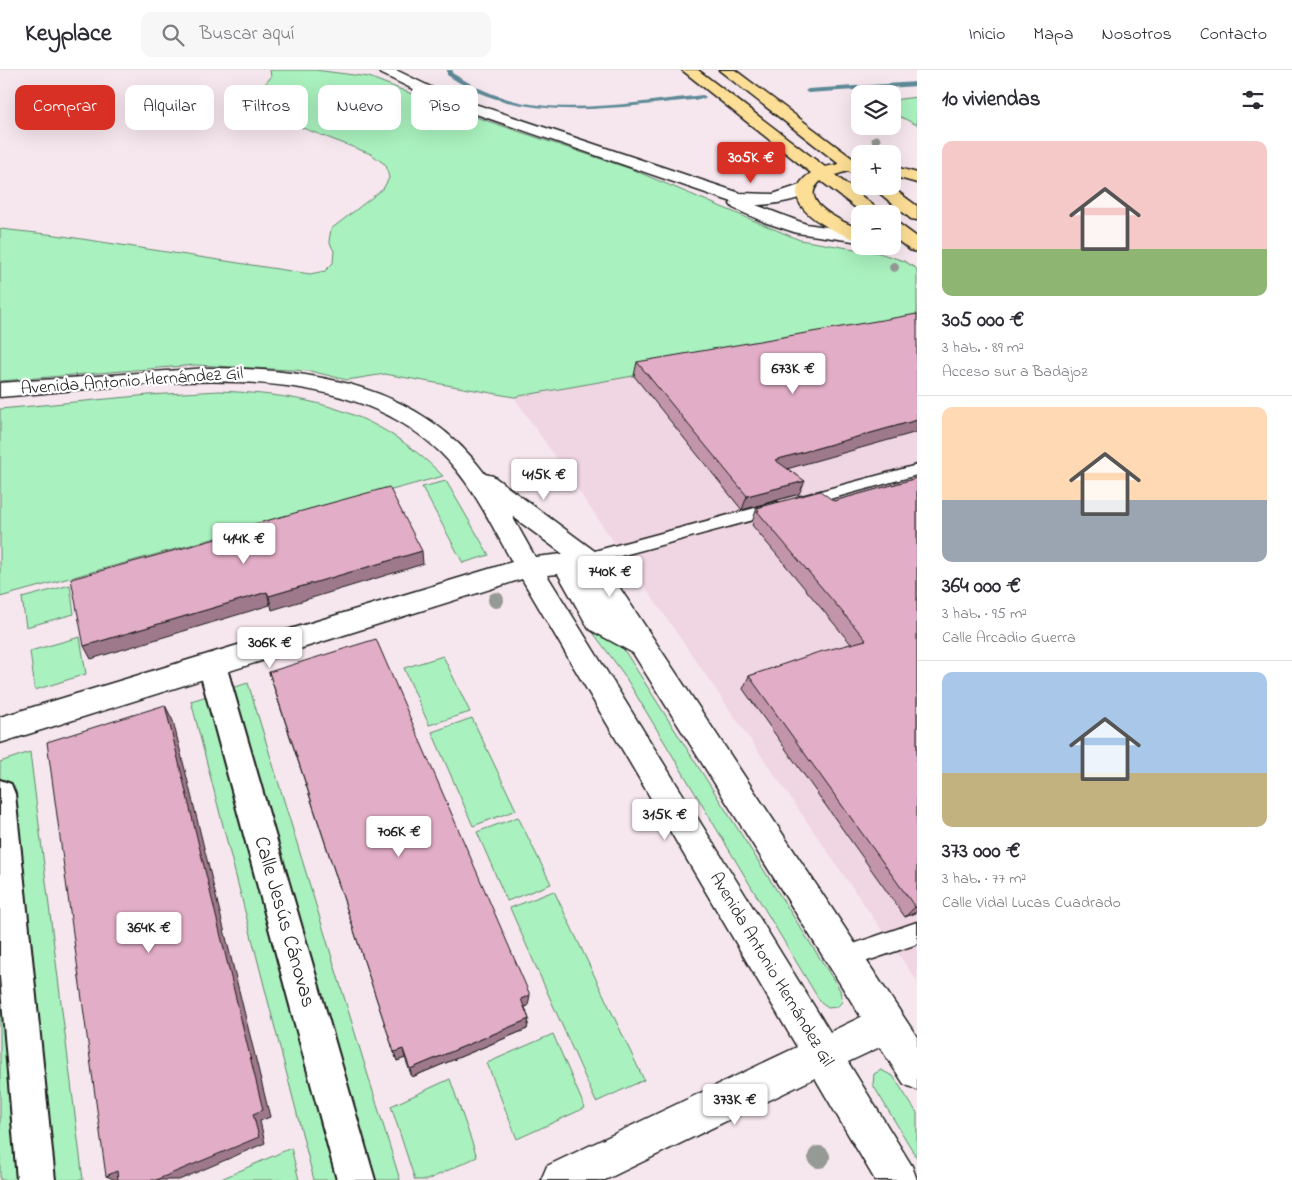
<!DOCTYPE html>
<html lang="es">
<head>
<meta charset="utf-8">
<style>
	:root { --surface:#fff; --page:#f7f7f7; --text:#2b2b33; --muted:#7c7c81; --line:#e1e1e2; --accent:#d93025 }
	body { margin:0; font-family:"Indie Flower",sans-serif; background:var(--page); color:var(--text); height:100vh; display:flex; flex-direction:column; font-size:19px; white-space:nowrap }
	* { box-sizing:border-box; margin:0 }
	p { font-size:16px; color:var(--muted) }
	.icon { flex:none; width:28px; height:28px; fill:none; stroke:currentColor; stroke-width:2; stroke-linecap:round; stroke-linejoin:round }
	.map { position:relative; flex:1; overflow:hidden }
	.sheet { display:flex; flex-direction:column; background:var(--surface); width:375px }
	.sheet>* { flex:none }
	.guide { position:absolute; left:15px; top:15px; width:475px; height:45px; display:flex; gap:10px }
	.tools { position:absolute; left:851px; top:15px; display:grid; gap:10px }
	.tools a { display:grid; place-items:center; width:50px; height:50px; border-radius:10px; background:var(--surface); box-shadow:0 5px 20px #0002; font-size:25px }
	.price { position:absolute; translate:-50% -42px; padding:0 11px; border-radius:5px; background:#fff; color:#222; font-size:16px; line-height:32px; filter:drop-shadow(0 1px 2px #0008) }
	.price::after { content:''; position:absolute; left:50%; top:30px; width:15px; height:11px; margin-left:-8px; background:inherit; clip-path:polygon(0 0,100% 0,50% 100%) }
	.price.current { background:var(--accent); color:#fff }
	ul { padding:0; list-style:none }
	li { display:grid; align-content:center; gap:10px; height:265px; padding:0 25px }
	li+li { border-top:1px solid var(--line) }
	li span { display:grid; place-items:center; height:155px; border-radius:10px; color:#555 }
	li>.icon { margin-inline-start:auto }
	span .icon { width:90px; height:90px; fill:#fffc; stroke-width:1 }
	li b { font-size:21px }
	h2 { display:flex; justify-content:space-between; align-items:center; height:60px; padding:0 25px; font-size:21px }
	.pill { padding:0 18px; border-radius:10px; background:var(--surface); box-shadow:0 5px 20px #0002; font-size:18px; line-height:45px }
	.pill.current { background:var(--accent); color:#fff }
	header { display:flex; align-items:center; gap:30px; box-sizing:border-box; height:70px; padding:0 25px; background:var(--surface); border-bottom:1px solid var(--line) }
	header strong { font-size:24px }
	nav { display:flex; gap:28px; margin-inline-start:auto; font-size:18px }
	.search { width:350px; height:45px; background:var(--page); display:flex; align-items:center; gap:12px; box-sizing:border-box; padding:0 18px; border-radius:10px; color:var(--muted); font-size:19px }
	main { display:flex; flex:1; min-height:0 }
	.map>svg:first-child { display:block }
</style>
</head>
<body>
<header>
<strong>Keyplace</strong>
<div class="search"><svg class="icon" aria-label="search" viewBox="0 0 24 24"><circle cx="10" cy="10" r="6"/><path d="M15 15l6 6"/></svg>Buscar aquí</div>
<nav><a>Inicio</a><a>Mapa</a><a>Nosotros</a><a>Contacto</a></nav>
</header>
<main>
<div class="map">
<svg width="917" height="1110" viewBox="0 0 917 1110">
	<rect width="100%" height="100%" fill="#f6e6ee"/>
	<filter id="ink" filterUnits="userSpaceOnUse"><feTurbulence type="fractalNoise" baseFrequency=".02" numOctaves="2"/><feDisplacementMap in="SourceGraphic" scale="10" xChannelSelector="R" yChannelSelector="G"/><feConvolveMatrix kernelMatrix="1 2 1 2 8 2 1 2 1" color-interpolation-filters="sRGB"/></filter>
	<g filter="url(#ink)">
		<path fill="#f0d5e2" d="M 917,256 L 917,911 L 514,327 Z"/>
		<path fill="#a9f1be" stroke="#62866d" d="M 270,0 L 315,0 L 369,7 L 440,35 L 631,99 L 800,170 L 879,183 L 904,191 L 917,199 L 917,256 L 514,327 L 385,304 L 347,310 L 310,301 L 196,295 L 0,311 L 0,159 L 56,165 L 310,204 L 325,201 L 333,193 L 334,181 L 329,171 L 331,159 L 383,119 L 389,108 L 386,95 L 371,84 L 258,41 L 252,35 L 253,28 L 271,7 Z
			M 917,27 L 917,55 L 893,43 L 893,30 Z
			M 219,321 C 311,325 377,340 443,406 L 0,527 L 0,339 L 149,325 Z
			M 446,411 L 489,485 L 463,493 L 422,417 Z
			M 70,515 L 74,544 L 26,557 L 22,528 Z
			M 586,553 L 619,572 L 840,920 L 842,932 L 837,937 L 828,938 L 821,933 L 623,603 Z
			M 80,567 L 86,604 L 35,620 L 30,581 Z
			M 443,586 L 470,642 L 429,655 L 404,598 Z
			M 248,613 L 400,1110 L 314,1110 L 191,631 Z
			M 472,648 L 516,740 L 473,756 L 432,662 Z
			M 30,682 L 83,1110 L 0,1110 L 0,692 Z
			M 518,747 L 551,814 L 507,831 L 477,762 Z
			M 554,821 L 644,1010 L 596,1032 L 510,838 Z
			M 553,964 L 585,1038 L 517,1069 L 487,993 Z
			M 881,1000 L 893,1006 L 917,1043 L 917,1088 L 873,1015 L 874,1004 Z
			M 450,1009 L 477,1087 L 427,1110 L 415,1110 L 391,1036 Z
			M 291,1078 L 299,1110 L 219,1110 Z"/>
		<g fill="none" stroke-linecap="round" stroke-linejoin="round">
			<path fill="#5d8997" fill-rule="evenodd" d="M 447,0 L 453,0 L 452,3 C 470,14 487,23 508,29 C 566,46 643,31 703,25 L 706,27 L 703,29 C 629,35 548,52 477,22 C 467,18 457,11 447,5 Z
				M 917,12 L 917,16 L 808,23 L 805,21 L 808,19 Z"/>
			<defs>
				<path id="service" d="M 917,395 L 917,405 L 804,436 L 798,435 L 796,431 L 798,427 Z
					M 777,432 L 783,434 L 785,438 L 783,442 L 587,495 L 581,493 L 579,489 L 581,485 L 587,483 Z
					M 917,852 L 917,874 L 844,899 L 836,896 L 833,888 L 836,880 Z"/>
				<path id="pedestrian" d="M 212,584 L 222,587 L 226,595 L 375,1110 L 337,1110 L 198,595 L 202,587 Z
					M 0,710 L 11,714 L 15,724 L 55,1110 L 17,1110 L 0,907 Z"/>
				<path id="minor" d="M 378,0 L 396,0 L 445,24 L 740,123 L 773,124 L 806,113 L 812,114 L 815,118 C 806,130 771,135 756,135 L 806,154 L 860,162 L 860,172 L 797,163 L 764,152 L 733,138 L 730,134 L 732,132 L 435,30 L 380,3 Z
					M 208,298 C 312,299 420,314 485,404 L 493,406 L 596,482 L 917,967 L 917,1020 L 904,1014 L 880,977 L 848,992 L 912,1096 L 917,1110 L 875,1110 L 815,1008 L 605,1110 L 541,1110 L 547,1096 L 797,977 L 522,509 L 0,673 L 0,647 L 512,492 C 491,454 472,413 440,382 C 333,278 135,317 0,327 L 0,313 ZM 512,446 L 563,484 L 535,487 ZM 558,504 L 589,559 L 633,583 L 861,947 L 830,962 L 547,505 Z"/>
				<path id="trunk" d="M 682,0 L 698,0 L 825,97 L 839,94 L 719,0 L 735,0 L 860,94 L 860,107 L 848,101 L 835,105 L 884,144 L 864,144 L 821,111 C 795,132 845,153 860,159 L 860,170 C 835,164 768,132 811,103 Z
					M 892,96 L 917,103 L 917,113 L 892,106 Z
					M 871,116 L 890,116 L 917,136 L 917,150 L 911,149 Z
					M 892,152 L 898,153 L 917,167 L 917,182 L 910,180 L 892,166 Z"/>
			</defs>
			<use href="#service" stroke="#1c1c1c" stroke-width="3"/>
			<use href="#pedestrian" stroke="#1c1c1c" stroke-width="4"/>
			<use href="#minor" stroke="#1c1c1c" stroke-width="3"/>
			<use href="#trunk" stroke="#1c1c1c" stroke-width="3"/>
			<use href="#service" fill="#fff" fill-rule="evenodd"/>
			<use href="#pedestrian" fill="#fff" fill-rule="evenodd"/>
			<use href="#minor" fill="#fff" fill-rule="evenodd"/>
			<use href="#trunk" fill="#fcde96" fill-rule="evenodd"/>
		</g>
		<g fill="#959a95">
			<circle cx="876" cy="70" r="4.5"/>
			<circle cx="894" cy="197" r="5"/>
			<circle cx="496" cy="530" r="8"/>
			<circle cx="819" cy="1087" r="11"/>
		</g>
		<path fill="#c295aa" stroke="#1c1c1c" d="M 637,292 L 788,399 L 799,424 L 742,440 L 634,306 Z
			M 917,408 L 917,842 L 905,847 L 743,619 L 749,606 L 851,574 L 752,455 L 753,453 L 752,452 L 757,438 L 834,431 Z
			M 269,602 L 528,936 L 525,937 L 529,949 L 527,959 L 412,1007 L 405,988 L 397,991 L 274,618 Z"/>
		<path fill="#9e798b" stroke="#1c1c1c" d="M 917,350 L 917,362 L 769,404 L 775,390 Z
			M 805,411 L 799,424 L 742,440 L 747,426 Z
			M 422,481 L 423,494 L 272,540 L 269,526 Z
			M 267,522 L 270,535 L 91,589 L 84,576 Z
			M 165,635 L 173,651 L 270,1047 L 260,1051 L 265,1073 L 179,1110 L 156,1110 L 253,1044 Z
			M 915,837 L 917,837 L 917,842 L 905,847 Z
			M 530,925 L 528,936 L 519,939 L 521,929 Z
			M 529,949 L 527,959 L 412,1007 L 410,999 Z
			M 403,979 L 405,988 L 397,991 L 394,982 Z
			M 117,1101 L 121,1110 L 116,1110 L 106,1106 Z"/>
		<path fill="#e2adc6" stroke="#1c1c1c" d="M 917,244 L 917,350 L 775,390 L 805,411 L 747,426 L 637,292 Z
			M 917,408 L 917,837 L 915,837 L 749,606 L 816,583 L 866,570 L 757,441 L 759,441 L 757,438 L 820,421 L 834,431 Z
			M 389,417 L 422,481 L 269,526 L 267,522 L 84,576 L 71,509 L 245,461 L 244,457 Z
			M 376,569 L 530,925 L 521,929 L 529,949 L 410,999 L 403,979 L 394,982 L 269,602 Z
			M 165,635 L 263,1040 L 253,1044 L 259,1067 L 156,1110 L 118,1110 L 117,1101 L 106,1106 L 47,672 Z"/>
	</g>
	<g text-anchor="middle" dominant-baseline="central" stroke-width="4.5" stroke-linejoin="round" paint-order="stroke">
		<g font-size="18" fill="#1c1c1c" stroke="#fff">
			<text transform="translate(132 312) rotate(-4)">Avenida Antonio Hernández Gil</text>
			<text transform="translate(771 900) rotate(59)">Avenida Antonio Hernández Gil</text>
		</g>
		<g font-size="21" fill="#1c1c1c" stroke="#fff">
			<text transform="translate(284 852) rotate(74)">Calle Jesús Cánovas</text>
		</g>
	</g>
</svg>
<div class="tools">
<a><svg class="icon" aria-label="layers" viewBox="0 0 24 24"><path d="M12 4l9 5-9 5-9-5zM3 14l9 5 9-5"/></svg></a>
<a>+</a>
<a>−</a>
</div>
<b class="price current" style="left:751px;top:114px">305K €</b>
<b class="price" style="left:793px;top:325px">673K €</b>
<b class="price" style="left:544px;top:431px">415K €</b>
<b class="price" style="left:244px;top:495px">414K €</b>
<b class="price" style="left:610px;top:528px">740K €</b>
<b class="price" style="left:270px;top:599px">306K €</b>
<b class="price" style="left:665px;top:771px">315K €</b>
<b class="price" style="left:399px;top:788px">706K €</b>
<b class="price" style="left:149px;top:884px">364K €</b>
<b class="price" style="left:735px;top:1056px">373K €</b>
<div class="guide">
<a class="pill current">Comprar</a>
<a class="pill">Alquilar</a>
<a class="pill">Filtros</a>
<a class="pill">Nuevo</a>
<a class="pill">Piso</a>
</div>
</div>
<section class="sheet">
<h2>10 viviendas<svg class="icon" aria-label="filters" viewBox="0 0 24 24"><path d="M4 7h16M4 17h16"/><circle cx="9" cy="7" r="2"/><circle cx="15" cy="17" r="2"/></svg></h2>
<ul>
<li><span style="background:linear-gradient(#f6c9c9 70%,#8fb573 0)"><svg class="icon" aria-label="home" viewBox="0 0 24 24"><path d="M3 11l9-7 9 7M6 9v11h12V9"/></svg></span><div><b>305 000 €</b><p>3 hab. · 89 m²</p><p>Acceso sur a Badajoz</p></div></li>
<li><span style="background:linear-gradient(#ffd9b3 60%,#9aa5b1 0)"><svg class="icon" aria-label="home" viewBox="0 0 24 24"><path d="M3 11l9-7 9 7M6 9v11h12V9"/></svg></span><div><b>364 000 €</b><p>3 hab. · 95 m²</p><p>Calle Arcadio Guerra</p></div></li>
<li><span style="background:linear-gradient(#a9c7e8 65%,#c2b280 0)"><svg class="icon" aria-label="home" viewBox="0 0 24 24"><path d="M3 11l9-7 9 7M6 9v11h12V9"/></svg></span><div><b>373 000 €</b><p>3 hab. · 77 m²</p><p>Calle Vidal Lucas Cuadrado</p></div></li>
</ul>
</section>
</main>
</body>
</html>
